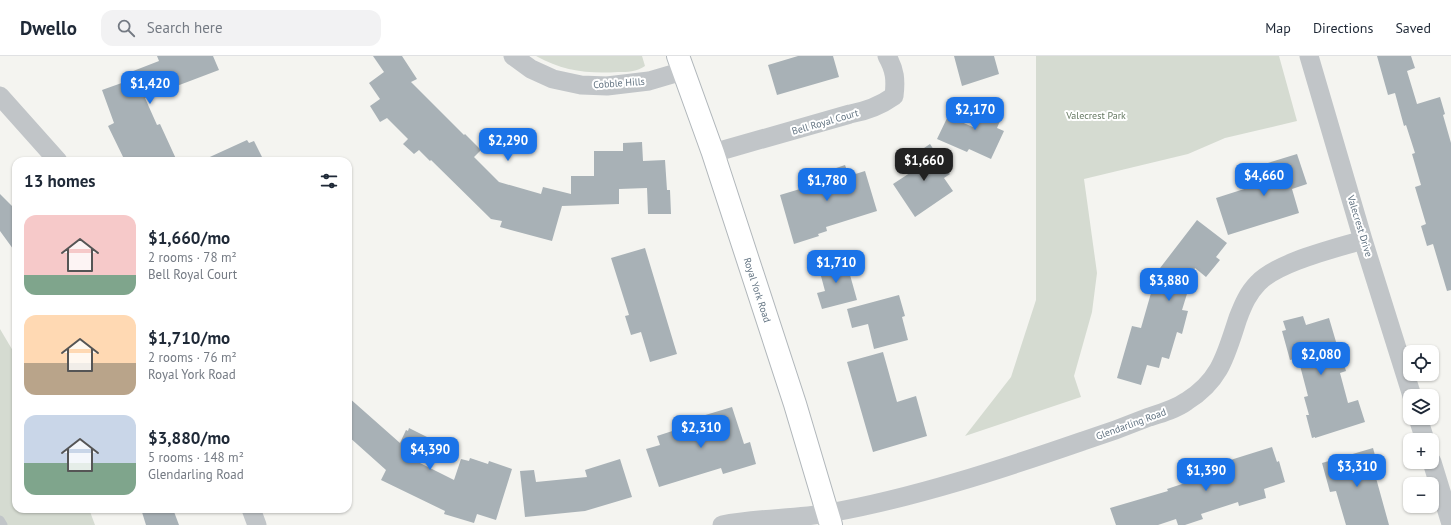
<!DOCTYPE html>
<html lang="en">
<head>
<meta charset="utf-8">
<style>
	:root { --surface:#fff; --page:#f2f2f3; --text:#1f2937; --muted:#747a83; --line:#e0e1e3; --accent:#1a73e8 }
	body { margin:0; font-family:"PT Sans",sans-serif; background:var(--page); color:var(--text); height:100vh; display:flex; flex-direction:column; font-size:15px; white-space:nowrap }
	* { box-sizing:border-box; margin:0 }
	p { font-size:13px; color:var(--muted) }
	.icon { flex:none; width:22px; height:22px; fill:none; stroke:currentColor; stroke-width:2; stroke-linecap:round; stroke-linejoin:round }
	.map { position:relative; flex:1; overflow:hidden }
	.drawer { position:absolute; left:12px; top:101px; width:340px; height:356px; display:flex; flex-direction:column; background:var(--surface); border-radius:12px; box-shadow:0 1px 3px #0004 }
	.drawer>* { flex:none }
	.fabs { position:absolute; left:1403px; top:289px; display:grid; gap:8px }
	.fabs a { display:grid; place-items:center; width:36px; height:36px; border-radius:8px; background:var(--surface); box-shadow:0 1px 3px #0004; font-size:20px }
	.price { position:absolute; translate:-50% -34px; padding:0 9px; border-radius:8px; background:var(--accent); color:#fff; font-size:13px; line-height:26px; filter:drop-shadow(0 1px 2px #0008) }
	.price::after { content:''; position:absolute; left:50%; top:24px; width:12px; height:9px; margin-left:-6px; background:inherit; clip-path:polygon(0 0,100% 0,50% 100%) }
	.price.selected { background:#222; color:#fff }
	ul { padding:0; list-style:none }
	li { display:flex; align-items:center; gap:12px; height:100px; padding:0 12px }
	li span { display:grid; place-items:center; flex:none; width:112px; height:80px; border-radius:12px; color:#555 }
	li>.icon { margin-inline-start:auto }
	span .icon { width:48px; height:48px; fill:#fffc; stroke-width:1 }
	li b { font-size:17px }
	h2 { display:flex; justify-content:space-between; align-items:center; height:48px; padding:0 12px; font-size:17px }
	header { display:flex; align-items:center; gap:24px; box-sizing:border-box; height:56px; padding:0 20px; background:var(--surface); border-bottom:1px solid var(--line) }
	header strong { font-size:19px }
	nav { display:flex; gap:22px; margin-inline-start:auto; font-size:14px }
	.search { width:280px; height:36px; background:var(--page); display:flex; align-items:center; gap:10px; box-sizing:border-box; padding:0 14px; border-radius:12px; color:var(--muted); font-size:15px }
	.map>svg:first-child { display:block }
</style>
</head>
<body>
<header>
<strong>Dwello</strong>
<div class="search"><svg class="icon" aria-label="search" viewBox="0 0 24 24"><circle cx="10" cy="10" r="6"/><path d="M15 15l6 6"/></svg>Search here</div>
<nav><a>Map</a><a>Directions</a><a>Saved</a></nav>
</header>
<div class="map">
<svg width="1451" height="469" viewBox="0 0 1451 469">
	<rect width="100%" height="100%" fill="#f4f4f0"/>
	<path fill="#d5dbd1" d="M 536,0 L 642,0 L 645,10 C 636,16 628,16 618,16 C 588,18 563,15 536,0 Z
		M 1036,0 L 1279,0 L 1297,65 L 1225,82 L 1188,98 L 1084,123 L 1097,217 L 1092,256 L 1074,320 L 1081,341 L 965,380 L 1011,321 L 1036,244 Z
		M 0,273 L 16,300 L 16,453 L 89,453 L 95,469 L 0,469 Z"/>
	<path fill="#a8b1b6" d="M 157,0 L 213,0 L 219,14 L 145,42 L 157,69 L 160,68 L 177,105 L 125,105 L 108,70 L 114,67 L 102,34 L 130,24 L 128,17 L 159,5 Z
		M 373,0 L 402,0 L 417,23 L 411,26 L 464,79 L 465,78 L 481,94 L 474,101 L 499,126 L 541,138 L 543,131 L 571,138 L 571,120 L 594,120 L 594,95 L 623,95 L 623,87 L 642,86 L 643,105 L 665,104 L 667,134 L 670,134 L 671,158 L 648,158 L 647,132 L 619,133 L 619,148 L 562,150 L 552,185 L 500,171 L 502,165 L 491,163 L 431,104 L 430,105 L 419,94 L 414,98 L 403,88 L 408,83 L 387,62 L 380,66 L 370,50 L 380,43 L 369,27 L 384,16 Z
		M 798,0 L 833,0 L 839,21 L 777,39 L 768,9 Z
		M 954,0 L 994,0 L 999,18 L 962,30 Z
		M 1377,0 L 1411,0 L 1415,12 L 1407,15 L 1417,48 L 1440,41 L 1445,58 L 1443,59 L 1451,87 L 1451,234 L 1447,235 L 1433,188 L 1427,190 L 1421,170 L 1426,168 L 1415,131 L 1421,129 L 1412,98 L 1415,97 L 1406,69 L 1404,70 L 1395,37 L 1388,39 Z
		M 975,45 L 1003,58 L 997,72 L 1004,75 L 991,103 L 969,93 L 967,96 L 937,83 L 948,60 L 975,72 L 970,56 Z
		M 247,84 L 249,87 L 254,85 L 264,105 L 201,105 Z
		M 930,88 L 950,118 L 944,122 L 953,135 L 915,161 L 893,128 L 919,111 L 912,100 Z
		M 1297,98 L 1307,128 L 1292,133 L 1299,157 L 1228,179 L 1216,142 L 1263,127 L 1258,110 Z
		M 845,109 L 849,120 L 865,115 L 877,155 L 826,171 L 827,175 L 818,178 L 819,180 L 794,188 L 780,139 L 800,133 L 798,125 Z
		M 0,138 L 16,154 L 16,197 L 0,175 Z
		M 1197,164 L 1227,187 L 1216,201 L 1220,204 L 1206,221 L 1195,212 L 1182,254 L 1188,255 L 1182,278 L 1177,276 L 1169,303 L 1162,301 L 1159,312 L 1147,309 L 1141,329 L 1117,322 L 1132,270 L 1141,272 L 1157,216 Z
		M 645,192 L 677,298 L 650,306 L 641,276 L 631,279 L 625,260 L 629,259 L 611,202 Z
		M 845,201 L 857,244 L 822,253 L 817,237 L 825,235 L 818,209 Z
		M 899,239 L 905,260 L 902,261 L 908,284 L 874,293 L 868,268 L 852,272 L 847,253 Z
		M 1303,260 L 1306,269 L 1329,262 L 1339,296 L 1340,295 L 1346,315 L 1340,317 L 1348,347 L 1358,344 L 1365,366 L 1315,382 L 1315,381 L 1312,382 L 1306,359 L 1309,359 L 1304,341 L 1308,340 L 1298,302 L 1290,304 L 1282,275 L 1286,274 L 1283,265 Z
		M 883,296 L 897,346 L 916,340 L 927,380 L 873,396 L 847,306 Z
		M 348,341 L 400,387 L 406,374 L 408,375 L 409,372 L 427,381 L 416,405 L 454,424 L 461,403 L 469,405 L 470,402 L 488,408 L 489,405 L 512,413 L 496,464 L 477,458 L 474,467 L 444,458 L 445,455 L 381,424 L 386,414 L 348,380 Z
		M 732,351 L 744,388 L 750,386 L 756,408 L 723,418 L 721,412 L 659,431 L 646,393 L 660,389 L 657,380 L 703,365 L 702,360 Z
		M 1272,391 L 1277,406 L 1279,405 L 1285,426 L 1264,433 L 1266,442 L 1239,450 L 1238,446 L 1201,458 L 1203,463 L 1185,469 L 1178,469 L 1176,463 L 1158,469 L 1116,469 L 1110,452 L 1168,435 L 1167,433 L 1200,422 L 1198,416 L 1224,408 L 1224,406 Z
		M 1373,392 L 1381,421 L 1376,422 L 1389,469 L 1346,469 L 1336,435 L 1330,436 L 1322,407 Z
		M 620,403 L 632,441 L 585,455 L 525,461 L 520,415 L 534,414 L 536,426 L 587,421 L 585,414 Z
		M 141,453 L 173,453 L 179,469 L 146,469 Z"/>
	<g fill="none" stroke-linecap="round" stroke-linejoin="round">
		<defs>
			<g id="secondary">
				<path id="s1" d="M 678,0 L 713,97 L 795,348 L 831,469"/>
			</g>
		</defs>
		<use href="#secondary" stroke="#b1b7bb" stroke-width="24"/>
		<path stroke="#c1c5c8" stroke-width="9" d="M 0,464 L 3,469"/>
		<path stroke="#c1c5c8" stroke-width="19" d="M 513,0 L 531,13 L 553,23 L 581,29 L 607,30 L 649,25 L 683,15
			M 1309,0 L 1363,184 L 1412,340
			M 0,40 L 58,105
			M 713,97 L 850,58 C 867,55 880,50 894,40 C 896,24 895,14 887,0
			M 1418,362 L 1425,384
			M 1432,406 L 1451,468
			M 251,453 L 257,469
			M 722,469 C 757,462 794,463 829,457 C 914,442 1002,413 1083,385 C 1105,378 1127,370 1149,361 C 1162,357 1176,353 1187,345 C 1221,324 1226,298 1238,262 C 1243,249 1248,237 1258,227 C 1278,206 1334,193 1363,184"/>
		<use href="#secondary" stroke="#fff" stroke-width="22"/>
	</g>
	<g text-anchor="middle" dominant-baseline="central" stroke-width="4" stroke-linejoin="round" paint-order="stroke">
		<g font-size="10" fill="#637482" stroke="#fff">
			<text transform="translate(619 27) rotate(-4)">Cobble Hills</text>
			<text transform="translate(825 66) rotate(-16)">Bell Royal Court</text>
			<text transform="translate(1360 170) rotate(73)">Valecrest Drive</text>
			<text stroke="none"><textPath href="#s1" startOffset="247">Royal York Road</textPath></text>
			<text transform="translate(1131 368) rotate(-20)">Glendarling Road</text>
		</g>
		<g font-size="10" fill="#667962" stroke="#fff">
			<text x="1096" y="59">Valecrest Park</text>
		</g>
	</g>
</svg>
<div class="fabs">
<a><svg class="icon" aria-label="locate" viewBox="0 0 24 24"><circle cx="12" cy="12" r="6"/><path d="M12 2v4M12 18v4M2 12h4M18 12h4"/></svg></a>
<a><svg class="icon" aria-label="layers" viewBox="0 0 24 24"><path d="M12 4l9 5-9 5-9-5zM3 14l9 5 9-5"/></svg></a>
<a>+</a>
<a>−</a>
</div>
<b class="price" style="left:150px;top:49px">$1,420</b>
<b class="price" style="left:975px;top:75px">$2,170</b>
<b class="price" style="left:508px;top:106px">$2,290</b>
<b class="price selected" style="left:924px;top:126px">$1,660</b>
<b class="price" style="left:1264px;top:141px">$4,660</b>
<b class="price" style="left:827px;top:146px">$1,780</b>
<b class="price" style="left:836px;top:228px">$1,710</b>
<b class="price" style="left:1169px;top:246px">$3,880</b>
<b class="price" style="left:1321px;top:320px">$2,080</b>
<b class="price" style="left:701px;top:393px">$2,310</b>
<b class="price" style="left:430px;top:415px">$4,390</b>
<b class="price" style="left:1357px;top:432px">$3,310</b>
<b class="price" style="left:1206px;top:436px">$1,390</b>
<section class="drawer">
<h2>13 homes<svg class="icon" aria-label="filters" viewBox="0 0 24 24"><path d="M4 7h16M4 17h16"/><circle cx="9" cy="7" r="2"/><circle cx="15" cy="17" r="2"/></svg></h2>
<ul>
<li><span style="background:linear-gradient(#f6c9c9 75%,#7fa58c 0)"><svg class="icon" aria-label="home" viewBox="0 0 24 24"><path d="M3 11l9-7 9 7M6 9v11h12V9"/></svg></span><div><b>$1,660/mo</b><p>2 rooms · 78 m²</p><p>Bell Royal Court</p></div></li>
<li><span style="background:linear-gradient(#ffd9b3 60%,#b9a48a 0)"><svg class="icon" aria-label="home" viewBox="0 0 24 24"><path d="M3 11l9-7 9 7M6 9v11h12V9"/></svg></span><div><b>$1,710/mo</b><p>2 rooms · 76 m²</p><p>Royal York Road</p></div></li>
<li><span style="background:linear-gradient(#c9d6e8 60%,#7fa58c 0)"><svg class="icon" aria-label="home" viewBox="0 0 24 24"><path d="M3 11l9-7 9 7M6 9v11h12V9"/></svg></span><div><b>$3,880/mo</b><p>5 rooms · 148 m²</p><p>Glendarling Road</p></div></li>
</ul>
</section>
</div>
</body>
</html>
